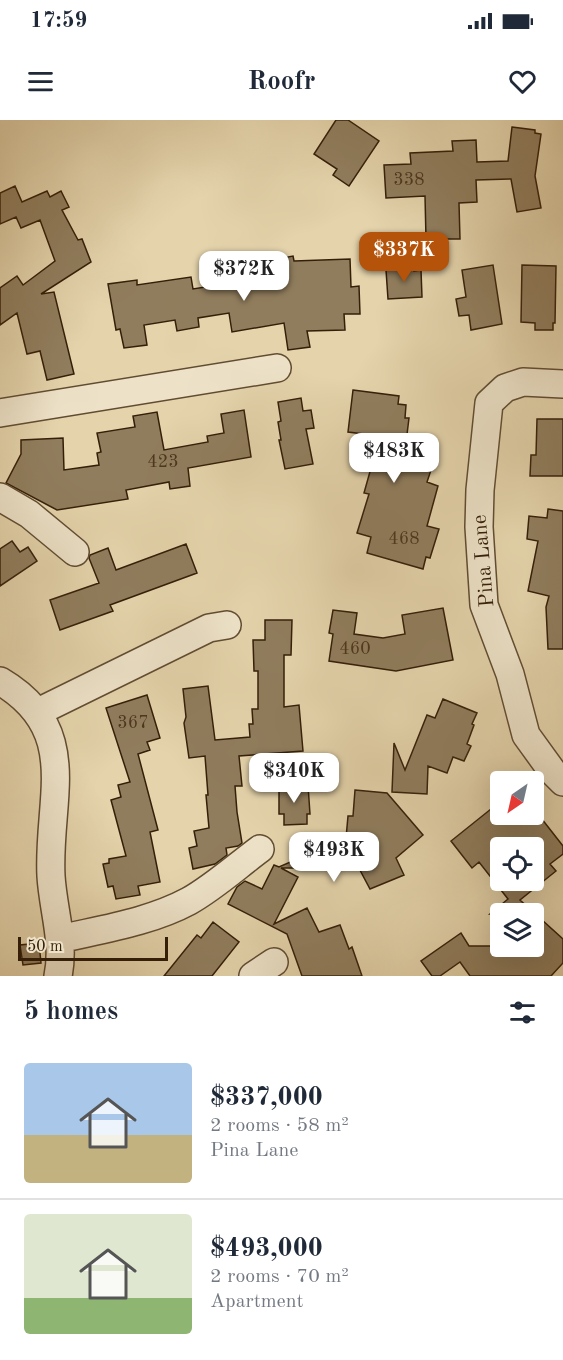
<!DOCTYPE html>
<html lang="en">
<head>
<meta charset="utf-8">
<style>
	:root { --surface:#fff; --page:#f6f6f7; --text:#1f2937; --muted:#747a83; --line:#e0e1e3; --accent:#b45309 }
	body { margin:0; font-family:"Old Standard TT",serif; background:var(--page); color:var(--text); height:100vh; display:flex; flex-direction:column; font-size:22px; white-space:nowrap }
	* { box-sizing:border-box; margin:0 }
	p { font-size:20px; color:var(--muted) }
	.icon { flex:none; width:33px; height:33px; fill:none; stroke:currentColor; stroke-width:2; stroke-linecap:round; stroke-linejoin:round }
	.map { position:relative; height:856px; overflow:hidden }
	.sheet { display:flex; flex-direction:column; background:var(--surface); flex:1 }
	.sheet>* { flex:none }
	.needle { width:39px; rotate:214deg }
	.buttons { position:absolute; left:490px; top:651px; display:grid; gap:12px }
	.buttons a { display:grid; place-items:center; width:54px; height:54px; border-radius:6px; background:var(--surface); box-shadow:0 6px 24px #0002; font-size:30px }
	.scale { position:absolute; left:18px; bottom:15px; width:150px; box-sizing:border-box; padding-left:6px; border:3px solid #351f09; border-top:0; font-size:16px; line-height:21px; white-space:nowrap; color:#351f09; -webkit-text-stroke:4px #ede2c8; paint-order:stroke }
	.price { position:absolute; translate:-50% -51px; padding:0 14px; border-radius:12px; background:#fff; color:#222; font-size:20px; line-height:39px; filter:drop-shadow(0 2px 3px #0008) }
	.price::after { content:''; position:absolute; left:50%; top:36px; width:18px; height:14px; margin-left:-9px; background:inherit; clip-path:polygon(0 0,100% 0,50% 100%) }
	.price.selected { background:var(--accent); color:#fff }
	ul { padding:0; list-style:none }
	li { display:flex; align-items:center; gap:18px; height:150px; padding:0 24px }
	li+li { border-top:2px solid var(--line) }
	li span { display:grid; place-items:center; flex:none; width:168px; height:120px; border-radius:6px; color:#555 }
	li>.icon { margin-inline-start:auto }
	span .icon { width:72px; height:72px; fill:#fffc; stroke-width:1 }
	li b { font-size:26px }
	h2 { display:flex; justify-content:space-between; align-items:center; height:72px; padding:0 24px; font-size:26px }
	.status { display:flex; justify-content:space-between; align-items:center; height:42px; padding:0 30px; background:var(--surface); direction:ltr }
	.status svg { height:16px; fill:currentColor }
	header { display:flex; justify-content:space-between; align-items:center; height:78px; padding:0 24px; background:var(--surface); font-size:27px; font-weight:700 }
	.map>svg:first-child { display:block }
</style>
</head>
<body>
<div class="status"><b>17:59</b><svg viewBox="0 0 49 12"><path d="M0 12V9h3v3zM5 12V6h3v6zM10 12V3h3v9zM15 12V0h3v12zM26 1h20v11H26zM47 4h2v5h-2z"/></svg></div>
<header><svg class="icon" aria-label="menu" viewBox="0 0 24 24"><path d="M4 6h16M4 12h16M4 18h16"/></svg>Roofr<svg class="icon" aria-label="heart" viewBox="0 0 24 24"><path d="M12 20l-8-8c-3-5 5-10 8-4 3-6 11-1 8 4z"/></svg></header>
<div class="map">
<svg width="563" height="856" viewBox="0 0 563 856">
	<rect width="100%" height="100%" fill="#e4d3ab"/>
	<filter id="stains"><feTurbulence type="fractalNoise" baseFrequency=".00333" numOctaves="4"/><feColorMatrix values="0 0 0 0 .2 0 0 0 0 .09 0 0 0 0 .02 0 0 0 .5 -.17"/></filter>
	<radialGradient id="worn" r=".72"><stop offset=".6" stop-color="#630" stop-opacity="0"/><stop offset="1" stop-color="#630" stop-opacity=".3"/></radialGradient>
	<path fill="#907d5d" stroke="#351f09" stroke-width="1.5" fill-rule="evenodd" d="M 336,0 L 348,0 L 379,21 L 349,66 L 333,55 L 337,49 L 314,34 Z
		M 512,7 L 535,10 L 535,13 L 541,14 L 535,56 L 541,88 L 517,92 L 511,59 L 476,60 L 477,82 L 459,83 L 460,119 L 426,119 L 425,76 L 386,78 L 384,45 L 411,44 L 410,33 L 453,31 L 452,21 L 476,20 L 477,42 L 508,41 Z
		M 15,66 L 22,82 L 47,71 L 50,77 L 61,71 L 69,87 L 62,90 L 78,120 L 82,119 L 91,142 L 41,174 L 54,172 L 74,254 L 47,260 L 40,231 L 27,234 L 17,193 L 0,205 L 0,168 L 17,156 L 23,165 L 55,141 L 40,100 L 21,108 L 16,97 L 0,104 L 0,73 Z
		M 293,136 L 294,141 L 350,139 L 351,167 L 359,166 L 360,194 L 344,194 L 345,210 L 307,211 L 310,227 L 288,230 L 284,203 L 232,212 L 229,193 L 198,198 L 199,207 L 177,211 L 175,200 L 144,205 L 147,225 L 124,228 L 120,209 L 116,210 L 108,164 L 137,160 L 137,165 L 191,157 L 193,169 L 268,157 L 266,141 Z
		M 493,145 L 502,204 L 471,210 L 469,195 L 459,196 L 456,179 L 466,177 L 462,150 Z
		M 522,145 L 556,146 L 555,203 L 553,203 L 553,210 L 535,210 L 535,203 L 521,202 Z
		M 414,147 L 414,151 L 421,150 L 422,177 L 388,179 L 386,150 Z
		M 353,270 L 399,276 L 398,284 L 406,285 L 405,298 L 409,298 L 404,339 L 432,347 L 427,362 L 438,366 L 427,406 L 439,409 L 430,438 L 426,437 L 423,449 L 367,433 L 371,417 L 357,413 L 369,374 L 364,373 L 380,316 L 348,312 Z
		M 301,278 L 303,291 L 311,290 L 314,308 L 306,309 L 313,344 L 285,349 L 279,320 L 281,320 L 278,302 L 281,301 L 278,282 Z
		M 244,290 L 251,337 L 188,348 L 190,366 L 170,369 L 169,362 L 126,370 L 128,379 L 57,390 L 6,363 L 21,334 L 21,320 L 63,318 L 64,350 L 99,345 L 97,333 L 101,332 L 97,313 L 135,307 L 133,296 L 157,292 L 164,330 L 208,322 L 207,316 L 224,313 L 221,294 Z
		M 537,299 L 563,299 L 563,356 L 530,356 L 531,335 L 536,335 Z
		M 548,389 L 563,391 L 563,529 L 548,529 L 546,487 L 549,476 L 528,471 L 538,421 L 527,419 L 529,396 L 547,398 Z
		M 12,421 L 20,432 L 28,427 L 37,441 L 0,466 L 0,429 Z
		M 186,424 L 197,453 L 110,485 L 113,491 L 60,510 L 50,480 L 99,463 L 89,438 L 90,435 L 108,428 L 116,450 Z
		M 443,488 L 453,540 L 396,551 L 329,541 L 333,514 L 329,513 L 333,490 L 357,493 L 354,514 L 383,518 L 405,514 L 402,495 Z
		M 265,500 L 292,500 L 291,535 L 284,535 L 284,587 L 299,585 L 303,631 L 239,636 L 242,666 L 235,666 L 237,692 L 242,723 L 238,726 L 226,728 L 227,735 L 215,744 L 193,749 L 189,728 L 197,726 L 194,711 L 209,708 L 206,675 L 208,675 L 205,636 L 189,638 L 184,603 L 186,597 L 183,569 L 208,566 L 215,620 L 250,617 L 249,604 L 253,604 L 252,589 L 258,589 L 258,551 L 254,551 L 253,520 L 265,520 Z
		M 147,575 L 160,618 L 147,622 L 150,630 L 138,634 L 158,710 L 150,712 L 160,762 L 138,766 L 140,775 L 116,779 L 113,766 L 108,767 L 103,744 L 109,743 L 109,739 L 126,736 L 111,680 L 121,677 L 118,665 L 130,662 L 106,588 Z
		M 443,579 L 477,593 L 472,604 L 474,605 L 467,624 L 471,626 L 464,641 L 453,637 L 447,653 L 428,646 L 427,674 L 392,672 L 394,623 L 405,650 L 427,595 L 435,598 Z
		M 305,645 L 322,645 L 323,663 L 304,663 Z
		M 308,665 L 310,694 L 307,694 L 307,704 L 284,705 L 284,694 L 279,694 L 279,666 Z
		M 355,670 L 387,673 L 423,715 L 396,738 L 404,755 L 370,769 L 353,737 L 327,748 L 281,748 L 298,757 L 274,804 L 307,788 L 319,812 L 340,805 L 349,829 L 352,827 L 362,856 L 302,856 L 287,814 L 228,784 L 237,767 L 245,761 L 262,769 L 274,745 L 279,747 L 346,718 L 348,696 L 353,696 Z
		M 501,681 L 501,694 L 538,694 L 563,726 L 563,734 L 550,744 L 556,751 L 520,780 L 563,819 L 563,843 L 551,856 L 470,856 L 460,842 L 440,856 L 432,856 L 421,841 L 461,813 L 469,826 L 534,826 L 534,794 L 490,794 L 508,779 L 479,742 L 472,748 L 451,721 ZM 501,728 L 534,728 L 534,760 L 501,760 Z
		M 213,802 L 239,822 L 212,856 L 164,856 L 197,815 L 201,818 Z
		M 39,823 L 41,843 L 23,845 L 20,825 Z"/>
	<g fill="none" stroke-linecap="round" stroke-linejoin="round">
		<defs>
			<path id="minor" d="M 563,264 L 523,262 L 505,268 L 489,283 L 480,370 L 479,407 L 484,485 L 510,554 L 526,615 L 552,651 L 563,662
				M 0,293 L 277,248
				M 0,377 L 29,394 L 75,432
				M 0,561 C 83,610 47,678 51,756 C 53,790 65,822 58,856
				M 38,592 L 209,508 L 227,505
				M 60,819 C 103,809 150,802 189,781 C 214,767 237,746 260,729
				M 253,856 L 274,842"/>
		</defs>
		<use href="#minor" stroke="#614c32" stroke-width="30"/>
		<use href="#minor" stroke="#ede2c8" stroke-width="27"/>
	</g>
	<g text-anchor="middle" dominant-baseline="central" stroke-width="6" stroke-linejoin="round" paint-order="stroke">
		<g font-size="18" fill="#4c361e">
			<text x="409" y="60">338</text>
			<text x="163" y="342">423</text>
			<text x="404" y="419">468</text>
			<text x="355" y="529">460</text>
			<text x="133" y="603">367</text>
		</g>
		<g font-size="21" fill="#351f09" stroke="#ede2c8">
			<text transform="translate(484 441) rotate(-95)">Pina Lane</text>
		</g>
	</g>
	<rect width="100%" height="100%" filter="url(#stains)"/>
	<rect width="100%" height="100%" fill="url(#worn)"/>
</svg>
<div class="buttons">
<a><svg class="needle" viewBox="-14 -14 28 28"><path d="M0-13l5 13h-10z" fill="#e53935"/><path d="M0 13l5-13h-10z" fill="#747a83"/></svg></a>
<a><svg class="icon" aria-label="locate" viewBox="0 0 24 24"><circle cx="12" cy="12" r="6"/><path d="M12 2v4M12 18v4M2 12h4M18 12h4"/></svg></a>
<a><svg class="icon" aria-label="layers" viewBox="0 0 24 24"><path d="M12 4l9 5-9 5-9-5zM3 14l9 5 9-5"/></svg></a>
</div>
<div class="scale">50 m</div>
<b class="price selected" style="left:404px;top:163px">$337K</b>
<b class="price" style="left:244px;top:182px">$372K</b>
<b class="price" style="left:394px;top:364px">$483K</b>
<b class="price" style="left:294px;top:684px">$340K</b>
<b class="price" style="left:334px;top:763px">$493K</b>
</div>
<section class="sheet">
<h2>5 homes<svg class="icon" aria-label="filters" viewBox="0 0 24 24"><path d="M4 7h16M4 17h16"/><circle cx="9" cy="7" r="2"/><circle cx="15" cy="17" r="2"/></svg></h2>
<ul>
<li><span style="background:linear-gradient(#a9c7e8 60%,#c2b280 0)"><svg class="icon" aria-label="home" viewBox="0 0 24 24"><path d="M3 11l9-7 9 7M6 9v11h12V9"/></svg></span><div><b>$337,000</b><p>2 rooms · 58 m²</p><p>Pina Lane</p></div></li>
<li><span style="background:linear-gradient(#dfe7d0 70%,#8fb573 0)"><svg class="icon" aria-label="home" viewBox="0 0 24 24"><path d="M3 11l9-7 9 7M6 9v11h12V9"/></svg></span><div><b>$493,000</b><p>2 rooms · 70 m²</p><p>Apartment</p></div></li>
</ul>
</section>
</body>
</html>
